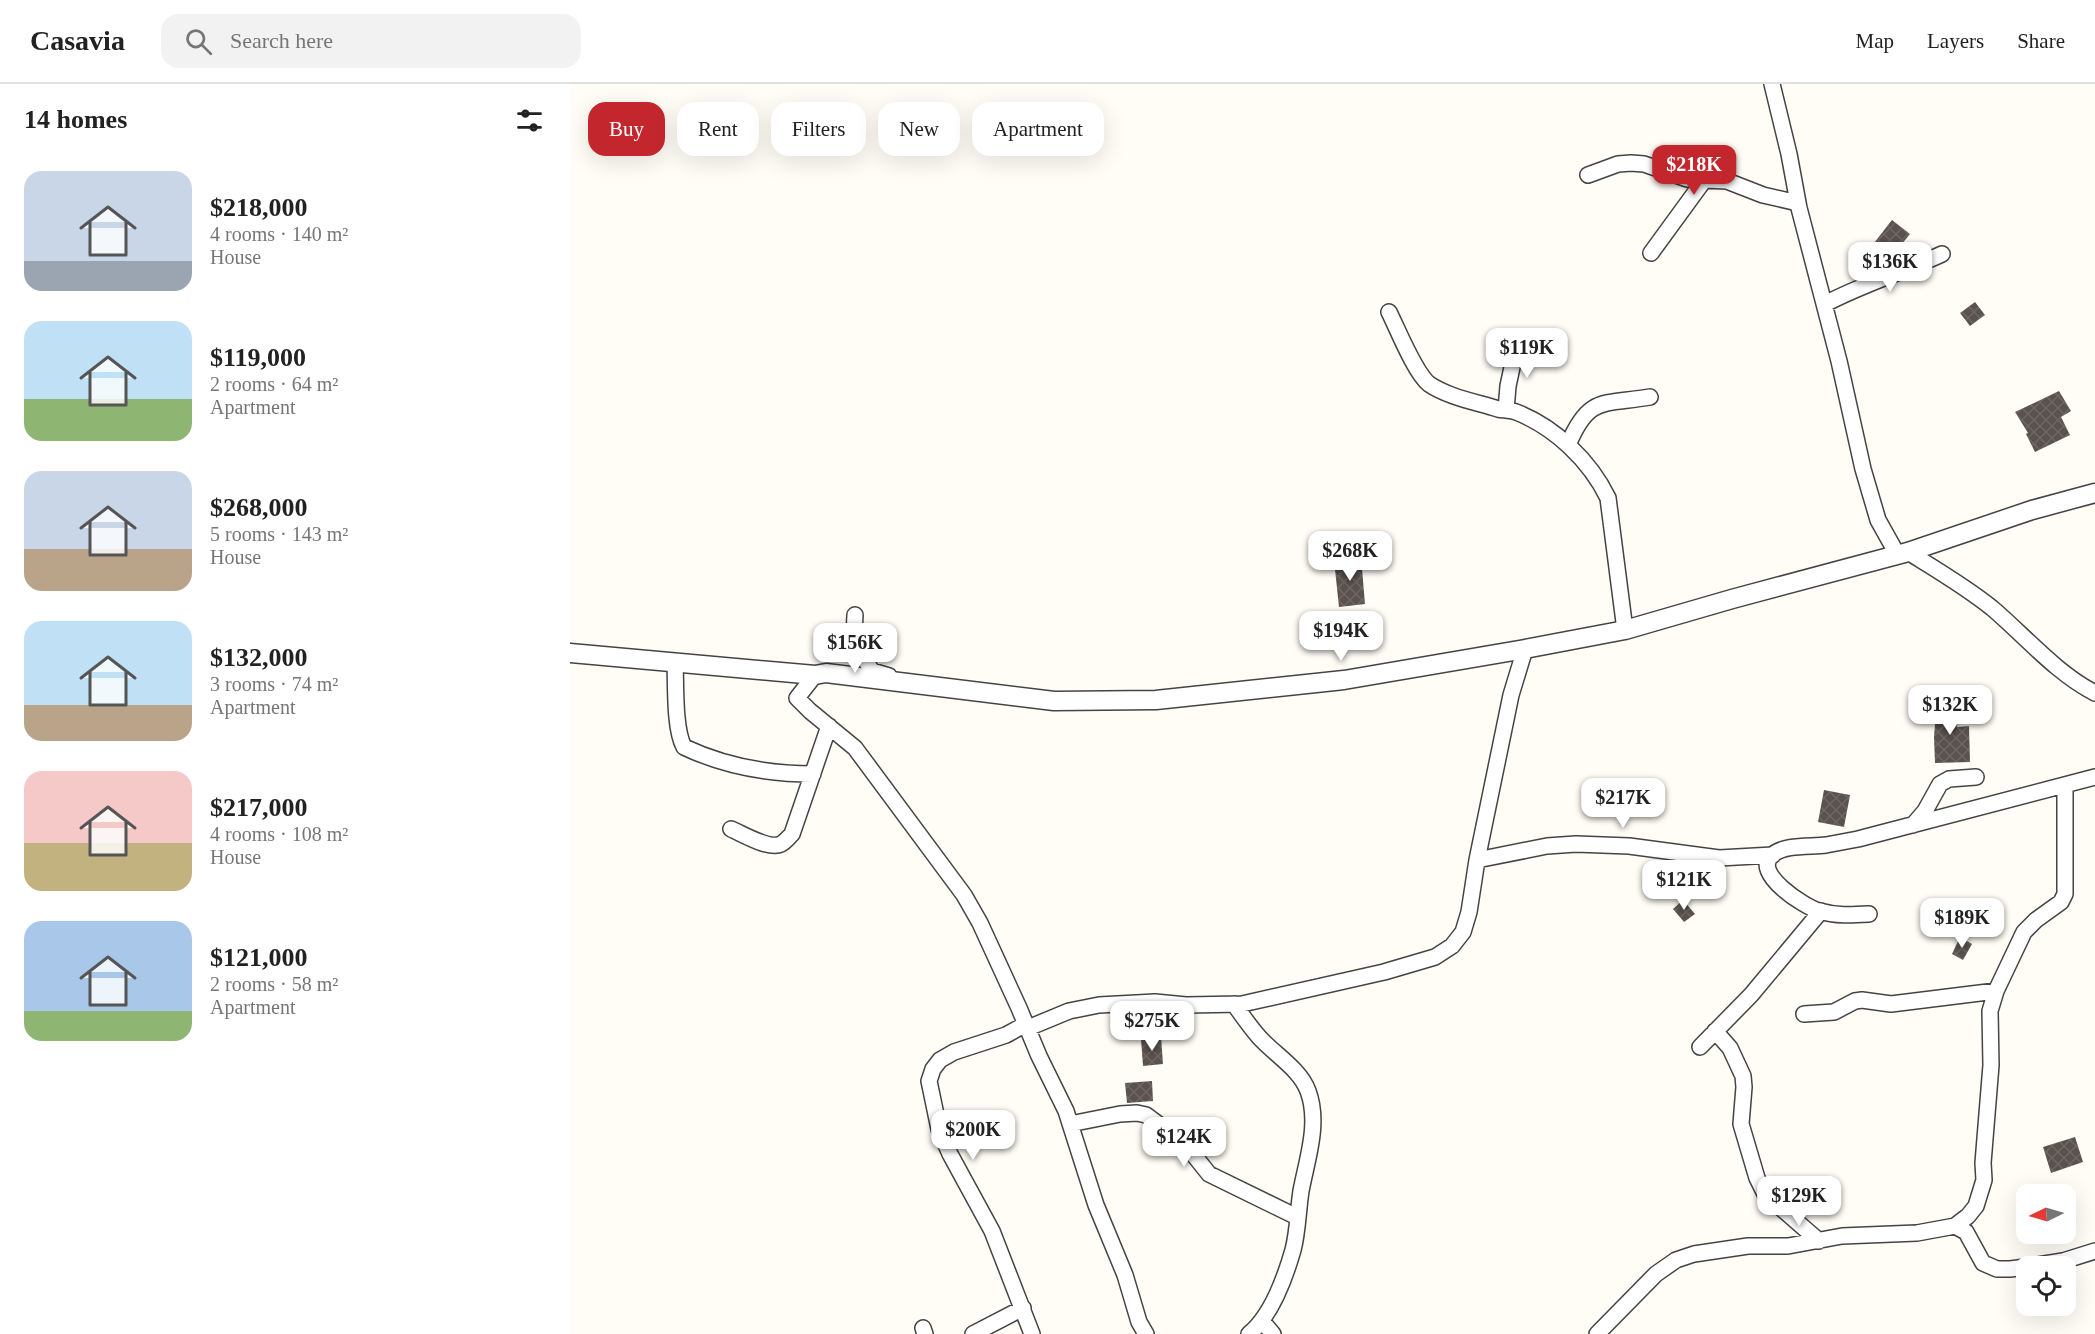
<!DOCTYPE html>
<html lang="en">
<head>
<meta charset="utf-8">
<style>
	:root { --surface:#fff; --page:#f2f2f2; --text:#222; --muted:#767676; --line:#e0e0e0; --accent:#c4262e }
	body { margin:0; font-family:"Times New Roman",serif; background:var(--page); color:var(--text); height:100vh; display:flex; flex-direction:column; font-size:22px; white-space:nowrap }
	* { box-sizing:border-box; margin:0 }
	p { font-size:20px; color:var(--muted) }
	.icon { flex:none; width:33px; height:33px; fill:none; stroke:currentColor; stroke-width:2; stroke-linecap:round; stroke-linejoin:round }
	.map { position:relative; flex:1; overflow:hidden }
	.sheet { display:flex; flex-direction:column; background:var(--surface); width:570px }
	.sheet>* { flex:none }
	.hud { position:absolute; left:18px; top:18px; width:570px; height:54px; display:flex; gap:12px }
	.needle { width:39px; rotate:265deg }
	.tools { position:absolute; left:1446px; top:1100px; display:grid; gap:12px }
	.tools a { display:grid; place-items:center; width:60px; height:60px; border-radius:12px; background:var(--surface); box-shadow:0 6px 24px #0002; font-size:30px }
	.price { position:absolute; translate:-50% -51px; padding:0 14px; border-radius:12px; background:#fff; color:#222; font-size:20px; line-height:39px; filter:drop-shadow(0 2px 3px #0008) }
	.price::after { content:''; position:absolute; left:50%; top:36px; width:18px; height:14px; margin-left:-9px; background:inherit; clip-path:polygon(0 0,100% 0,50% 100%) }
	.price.selected { background:var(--accent); color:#fff }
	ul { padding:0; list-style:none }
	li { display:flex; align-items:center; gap:18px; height:150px; padding:0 24px }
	li span { display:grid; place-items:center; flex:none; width:168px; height:120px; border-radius:18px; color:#555 }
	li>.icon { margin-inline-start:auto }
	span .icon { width:72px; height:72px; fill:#fffc; stroke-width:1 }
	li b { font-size:26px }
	h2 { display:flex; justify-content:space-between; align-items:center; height:72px; padding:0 24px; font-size:26px }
	.pill { padding:0 21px; border-radius:18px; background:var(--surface); box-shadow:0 6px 24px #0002; font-size:21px; line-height:54px }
	.pill.selected { background:var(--accent); color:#fff }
	header { display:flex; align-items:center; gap:36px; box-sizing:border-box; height:84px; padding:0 30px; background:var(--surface); border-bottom:2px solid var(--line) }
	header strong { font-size:28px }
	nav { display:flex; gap:33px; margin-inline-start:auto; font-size:21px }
	.search { width:420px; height:54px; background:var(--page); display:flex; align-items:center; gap:15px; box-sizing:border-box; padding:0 21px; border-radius:18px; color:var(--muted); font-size:22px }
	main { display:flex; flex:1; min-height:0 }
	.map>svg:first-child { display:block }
</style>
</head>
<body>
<header>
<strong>Casavia</strong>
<div class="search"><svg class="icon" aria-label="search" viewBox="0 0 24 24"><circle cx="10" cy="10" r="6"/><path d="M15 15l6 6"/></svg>Search here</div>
<nav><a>Map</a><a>Layers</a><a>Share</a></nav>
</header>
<main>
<section class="sheet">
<h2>14 homes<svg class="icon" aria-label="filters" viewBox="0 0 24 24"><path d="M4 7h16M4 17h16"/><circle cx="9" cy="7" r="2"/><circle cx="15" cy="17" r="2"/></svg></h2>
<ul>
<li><span style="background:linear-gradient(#c9d6e8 75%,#9aa5b1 0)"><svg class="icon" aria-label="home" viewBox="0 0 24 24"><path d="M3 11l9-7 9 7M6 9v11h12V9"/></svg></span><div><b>$218,000</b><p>4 rooms · 140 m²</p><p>House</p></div></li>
<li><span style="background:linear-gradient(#bfe0f5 65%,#8fb573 0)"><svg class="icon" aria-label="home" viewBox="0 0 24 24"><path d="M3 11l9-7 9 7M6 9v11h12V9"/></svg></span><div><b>$119,000</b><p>2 rooms · 64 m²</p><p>Apartment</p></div></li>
<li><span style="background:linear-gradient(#c9d6e8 65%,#b9a48a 0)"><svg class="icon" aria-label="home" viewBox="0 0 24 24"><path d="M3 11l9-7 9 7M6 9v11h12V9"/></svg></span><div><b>$268,000</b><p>5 rooms · 143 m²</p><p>House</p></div></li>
<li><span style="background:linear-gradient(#bfe0f5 70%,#b9a48a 0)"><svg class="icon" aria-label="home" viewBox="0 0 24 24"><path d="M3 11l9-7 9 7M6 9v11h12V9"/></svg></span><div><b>$132,000</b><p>3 rooms · 74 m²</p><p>Apartment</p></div></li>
<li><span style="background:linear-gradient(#f6c9c9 60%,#c2b280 0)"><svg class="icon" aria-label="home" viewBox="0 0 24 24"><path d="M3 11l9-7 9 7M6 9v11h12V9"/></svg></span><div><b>$217,000</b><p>4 rooms · 108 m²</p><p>House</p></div></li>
<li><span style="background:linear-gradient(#a9c7e8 75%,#8fb573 0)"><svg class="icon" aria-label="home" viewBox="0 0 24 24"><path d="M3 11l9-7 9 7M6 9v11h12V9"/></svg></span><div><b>$121,000</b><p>2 rooms · 58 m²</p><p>Apartment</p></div></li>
</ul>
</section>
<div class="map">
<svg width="1525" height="1250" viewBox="0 0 1525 1250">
	<defs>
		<pattern id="building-cross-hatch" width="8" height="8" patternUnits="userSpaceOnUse" patternTransform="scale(1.5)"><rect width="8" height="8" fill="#5a524d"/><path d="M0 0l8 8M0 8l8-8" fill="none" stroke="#6d6662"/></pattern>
	</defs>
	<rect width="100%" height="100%" fill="#fffdf5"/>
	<path fill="url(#building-cross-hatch)" d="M 1322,136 L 1340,150 L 1322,172 L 1304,159 Z
		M 1405,218 L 1415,231 L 1400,242 L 1390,229 Z
		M 1489,307 L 1501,327 L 1491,333 L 1500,351 L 1465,368 L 1456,350 L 1458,349 L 1445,328 Z
		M 791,473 L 795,520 L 769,523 L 764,476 Z
		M 1367,616 L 1382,616 L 1383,631 L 1388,631 L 1387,643 L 1399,642 L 1400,678 L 1365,679 L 1364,653 Z
		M 1254,706 L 1280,711 L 1274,743 L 1248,738 Z
		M 1113,816 L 1125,830 L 1114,838 L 1103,825 Z
		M 1390,853 L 1402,860 L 1393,876 L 1382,870 Z
		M 591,953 L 593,980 L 573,982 L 571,955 Z
		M 582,997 L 583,1017 L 557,1019 L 555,999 Z
		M 1505,1053 L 1513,1078 L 1481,1089 L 1473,1063 Z"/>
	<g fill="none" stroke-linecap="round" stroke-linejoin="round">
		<defs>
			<path id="minor" d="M 1202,0 L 1219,70 L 1229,124 L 1269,277 L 1293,385 L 1308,436 L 1327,470
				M 1018,91 L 1048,80 L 1061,79 L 1074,80 L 1117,95 L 1157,97 L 1193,111 L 1228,119
				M 1081,169 L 1135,95
				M 1255,220 C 1293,200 1333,188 1372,170
				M 819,228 C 828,246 845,289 859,300 C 878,313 906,318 928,325 C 934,326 941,326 946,328 C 985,343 1020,377 1038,414 L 1055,546
				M 936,326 L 938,302 L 947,260
				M 998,361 C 1019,311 1033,321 1080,313
				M 1338,468 C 1367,486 1396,503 1422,524 C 1455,552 1486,589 1525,609
				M 285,531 C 283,556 289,567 302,587 L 319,592
				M 105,578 C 106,600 104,645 114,663 C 154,682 199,690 243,690
				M 245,591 L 227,614 L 240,627 L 285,664 L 394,811 L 410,839 L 449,924 L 469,972 L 496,1027 L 526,1121 L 555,1191 L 569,1238 L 576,1250
				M 1343,741 L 1355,727 L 1370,700 L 1379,695 L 1406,693
				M 161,745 C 173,750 199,766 211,760 C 215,758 219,753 222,750 L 259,642
				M 907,776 L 977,762 L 1006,760 L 1059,762 L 1149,774 L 1203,771
				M 1299,830 C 1282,831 1266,832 1249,827 C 1235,823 1181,789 1202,771 C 1215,760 1240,763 1256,761 C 1267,759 1277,757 1288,755 L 1525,693
				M 664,920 C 672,931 680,943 689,953 C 704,970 730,985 738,1007 C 750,1039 737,1075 731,1107 C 728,1126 728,1147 723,1166 C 715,1194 702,1231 679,1250
				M 1234,930 L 1264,928 L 1285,917 L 1292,916 L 1321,920 L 1426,907
				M 456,940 L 436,951 L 384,968 L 370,976 L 363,985 L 359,997 L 369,1045 L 380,1070 L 422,1147 L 462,1250
				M 458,944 L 499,927 L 529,921 L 585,918 L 616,921 L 672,920 L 814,888 L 865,873 L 882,862 L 893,848 L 899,828 L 907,776 L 941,611 L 955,565
				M 1145,947 L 1160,964 L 1173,992 L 1174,1003 L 1171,1040 L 1187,1094 L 1195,1110 L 1249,1157
				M 1130,963 L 1181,911 L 1251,827
				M 500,1040 L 550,1030 L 567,1029 L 576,1031 L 615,1060 L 639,1090 L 727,1133
				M 1385,1142 L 1398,1132 L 1406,1122 L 1414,1096 L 1413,1079 L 1421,981 L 1420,927 L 1426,907 L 1454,848 L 1466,836 L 1491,818 L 1495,810 L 1495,701
				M 1461,1182 L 1493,1177 L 1525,1167
				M 692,1237 L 703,1250
				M 353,1244 L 355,1250
				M 403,1250 L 453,1224
				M 1027,1250 L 1086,1190 L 1106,1176 L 1124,1170 L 1178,1162 L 1218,1162 L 1272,1152 L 1347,1149 L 1385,1142 L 1396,1148 L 1413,1179 L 1427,1185 L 1440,1185 L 1456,1183"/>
			<path id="tertiary" d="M 0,569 L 245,591 L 256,589 L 484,617 L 586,616 L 774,596 L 955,565 L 1055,546 L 1162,515 L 1338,468 L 1462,426 L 1525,409"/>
		</defs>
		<use href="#minor" stroke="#444" stroke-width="18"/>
		<use href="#tertiary" stroke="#444" stroke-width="21"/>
		<use href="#minor" stroke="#fff" stroke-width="15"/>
		<use href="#tertiary" stroke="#fff" stroke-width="18"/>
	</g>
</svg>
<div class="tools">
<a><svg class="needle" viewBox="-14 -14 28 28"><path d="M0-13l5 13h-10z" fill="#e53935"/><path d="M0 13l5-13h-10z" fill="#767676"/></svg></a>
<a><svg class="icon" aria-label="locate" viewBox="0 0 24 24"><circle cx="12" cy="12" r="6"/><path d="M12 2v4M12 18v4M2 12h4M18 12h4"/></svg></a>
</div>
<b class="price selected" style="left:1124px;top:112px">$218K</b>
<b class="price" style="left:1320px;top:209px">$136K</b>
<b class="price" style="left:957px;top:295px">$119K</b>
<b class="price" style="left:780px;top:498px">$268K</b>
<b class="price" style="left:771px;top:578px">$194K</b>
<b class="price" style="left:285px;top:590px">$156K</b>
<b class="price" style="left:1380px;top:652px">$132K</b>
<b class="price" style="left:1053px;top:745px">$217K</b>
<b class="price" style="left:1114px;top:827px">$121K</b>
<b class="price" style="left:1392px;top:865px">$189K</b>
<b class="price" style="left:582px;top:968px">$275K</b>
<b class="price" style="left:403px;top:1077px">$200K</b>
<b class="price" style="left:614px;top:1084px">$124K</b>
<b class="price" style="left:1229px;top:1143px">$129K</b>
<div class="hud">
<a class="pill selected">Buy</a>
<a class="pill">Rent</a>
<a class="pill">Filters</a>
<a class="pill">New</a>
<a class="pill">Apartment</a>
</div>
</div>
</main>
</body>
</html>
